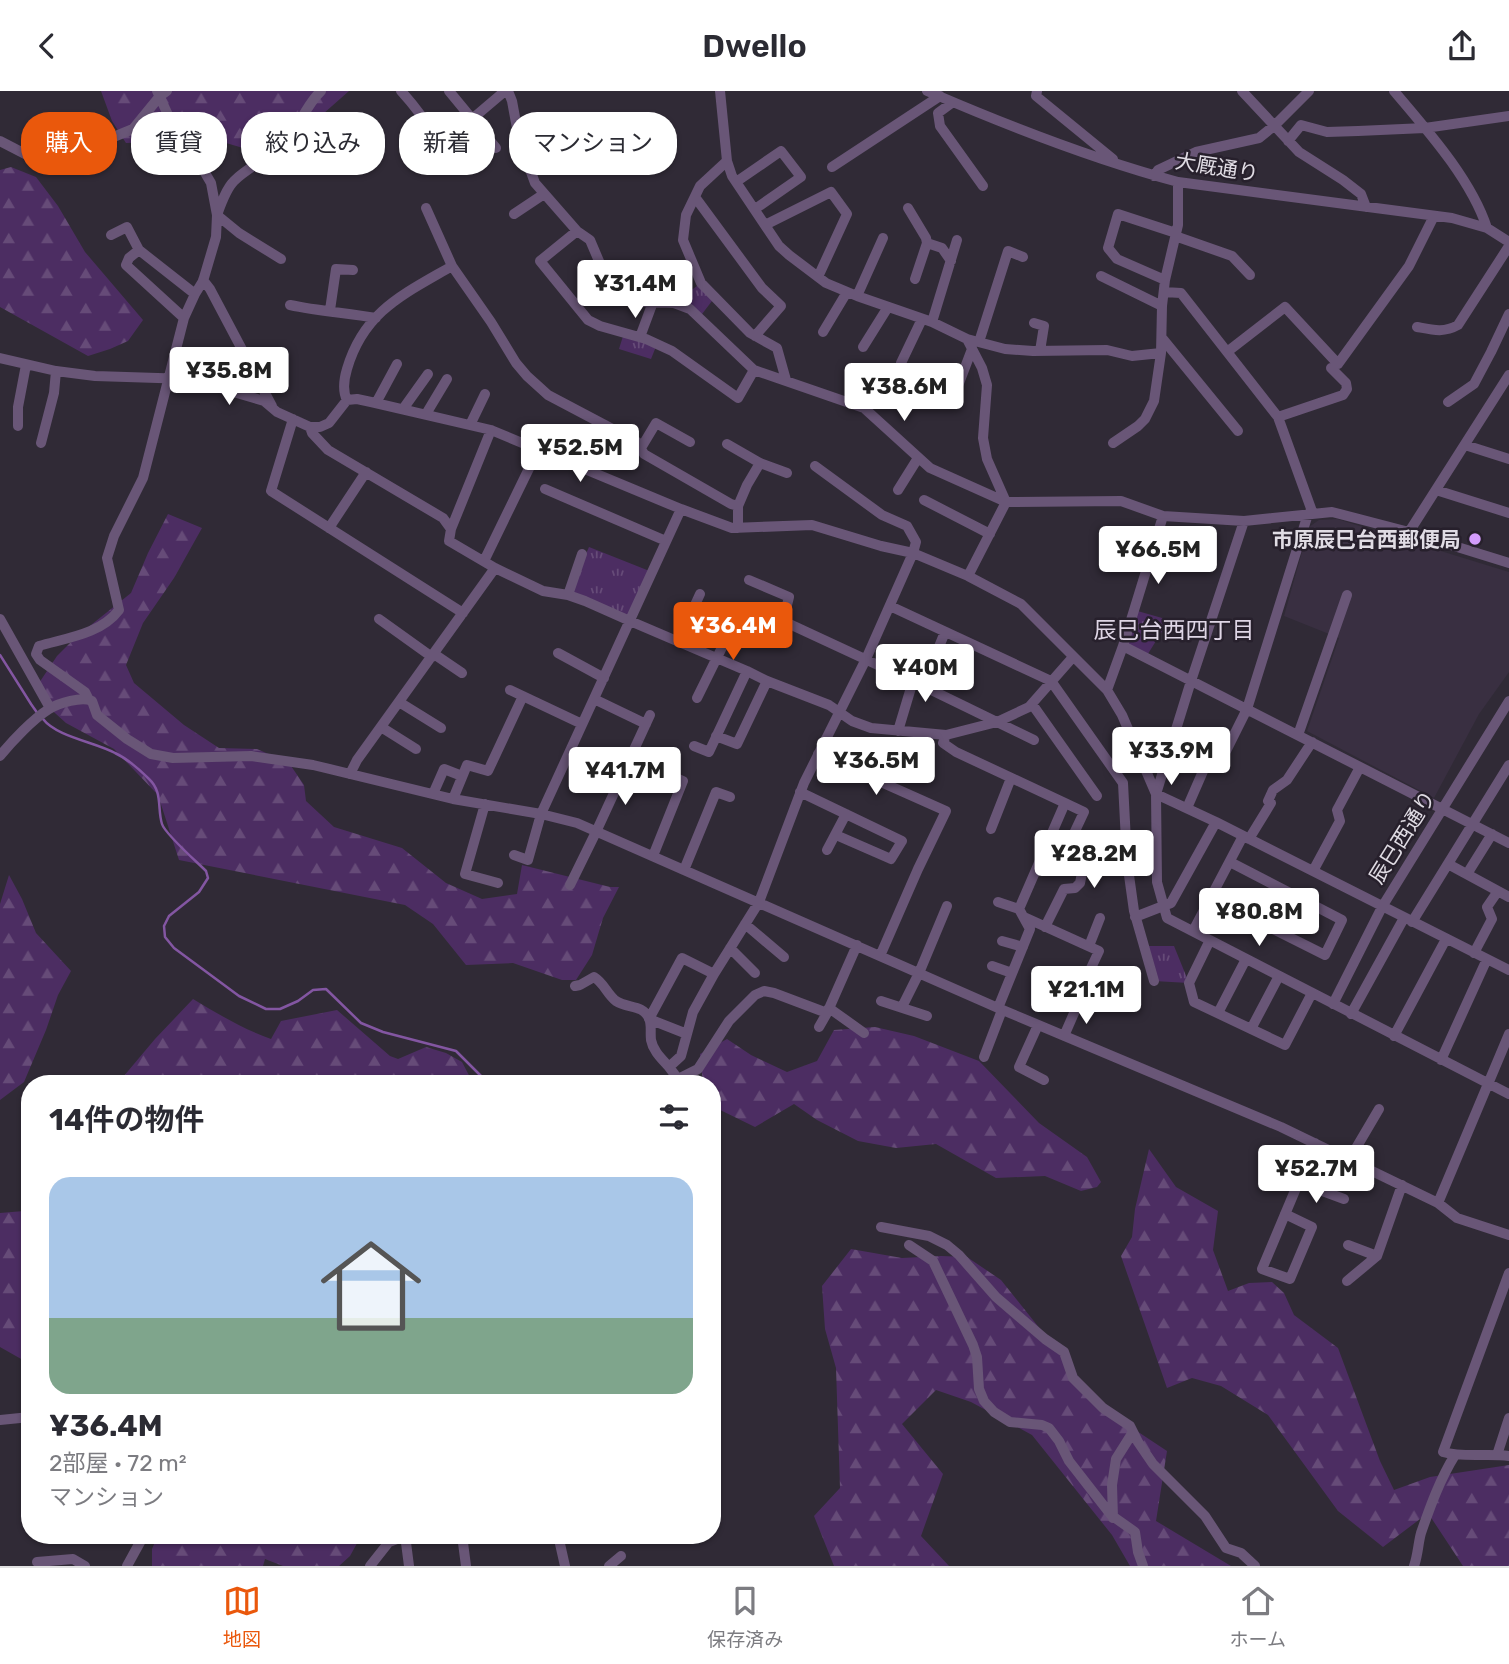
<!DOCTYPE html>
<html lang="ja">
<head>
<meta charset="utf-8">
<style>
	:root { --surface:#fff; --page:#f2f2f3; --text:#2b2b33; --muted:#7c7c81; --line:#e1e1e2; --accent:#ea580c }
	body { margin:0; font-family:Rubik,"Noto Sans JP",sans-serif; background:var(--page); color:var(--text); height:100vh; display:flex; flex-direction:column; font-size:26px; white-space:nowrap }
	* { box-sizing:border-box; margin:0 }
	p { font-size:23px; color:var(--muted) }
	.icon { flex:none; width:38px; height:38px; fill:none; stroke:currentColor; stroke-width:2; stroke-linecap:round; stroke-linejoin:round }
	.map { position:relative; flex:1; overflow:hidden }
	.panel { position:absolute; left:21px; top:984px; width:700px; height:469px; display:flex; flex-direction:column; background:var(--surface); border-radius:28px; box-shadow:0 2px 5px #0004 }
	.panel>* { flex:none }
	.banner { position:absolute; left:21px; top:21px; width:700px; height:63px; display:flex; gap:14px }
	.price { position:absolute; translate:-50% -60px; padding:0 16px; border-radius:7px; background:#fff; color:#222; font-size:23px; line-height:46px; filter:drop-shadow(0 2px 4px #0008) }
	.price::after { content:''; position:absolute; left:50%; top:42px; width:21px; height:16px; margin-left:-10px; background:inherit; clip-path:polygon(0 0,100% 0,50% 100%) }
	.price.selected { background:var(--accent); color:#fff }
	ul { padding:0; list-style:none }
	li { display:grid; align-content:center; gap:14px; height:371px; padding:0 28px }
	li span { display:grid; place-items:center; height:217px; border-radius:21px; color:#555 }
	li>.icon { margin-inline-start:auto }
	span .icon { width:126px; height:126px; fill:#fffc; stroke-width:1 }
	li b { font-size:30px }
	h2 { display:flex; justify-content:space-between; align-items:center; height:84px; padding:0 28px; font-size:30px }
	.tag { padding:0 24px; border-radius:28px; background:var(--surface); box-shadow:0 2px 5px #0004; font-size:24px; line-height:63px }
	.tag.selected { background:var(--accent); color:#fff }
	header { display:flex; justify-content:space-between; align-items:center; height:91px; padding:0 28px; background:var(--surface); font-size:32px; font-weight:600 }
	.dock { display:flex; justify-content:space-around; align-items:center; height:98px; border-top:2px solid var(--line); background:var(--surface); font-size:19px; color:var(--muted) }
	.dock a { display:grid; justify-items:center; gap:4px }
	.dock .selected { color:var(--accent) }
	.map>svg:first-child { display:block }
</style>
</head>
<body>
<header><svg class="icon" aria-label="back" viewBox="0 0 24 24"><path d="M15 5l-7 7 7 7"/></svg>Dwello<svg class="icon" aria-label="share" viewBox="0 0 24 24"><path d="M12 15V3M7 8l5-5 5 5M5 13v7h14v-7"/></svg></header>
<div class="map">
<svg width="1509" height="1475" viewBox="0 0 1509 1475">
	<defs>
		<pattern id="forest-firs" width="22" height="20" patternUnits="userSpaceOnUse" patternTransform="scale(1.75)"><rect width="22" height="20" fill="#4c2d62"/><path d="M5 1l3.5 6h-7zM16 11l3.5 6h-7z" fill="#664b78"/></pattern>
		<pattern id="park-tufts" width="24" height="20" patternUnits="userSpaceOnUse" patternTransform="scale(1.75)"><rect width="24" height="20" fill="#4c2d62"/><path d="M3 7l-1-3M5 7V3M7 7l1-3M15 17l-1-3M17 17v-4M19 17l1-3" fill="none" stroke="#664b78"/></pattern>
	</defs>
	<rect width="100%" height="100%" fill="#302a36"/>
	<path fill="#392f41" d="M 1337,428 L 1509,481 L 1509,581 L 1479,623 L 1434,707 L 1307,640 L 1339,547 L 1284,525 L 1309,436 L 1319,429 Z"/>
	<path fill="url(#forest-firs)" d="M 101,0 L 349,0 L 264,75 L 243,57 L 216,49 L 126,52 L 112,30 Z
		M 11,76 L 36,86 L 58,115 L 85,161 L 143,229 L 128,250 L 110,258 L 88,265 L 0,216 L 0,79 Z
		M 168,423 L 202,437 L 174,487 L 143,532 L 126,574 L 134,592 L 184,634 L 219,657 L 257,658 L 289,672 L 304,694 L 306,710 L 334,736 L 402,757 L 446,792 L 482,808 L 517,803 L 522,774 L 610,796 L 619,796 L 603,827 L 592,864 L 576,889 L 562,889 L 513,872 L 466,874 L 433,833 L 405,814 L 179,769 L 158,704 L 114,658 L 66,632 L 45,613 L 37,595 L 57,565 L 76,546 L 131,502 L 148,462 Z
		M 9,784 L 22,808 L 36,842 L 71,880 L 58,904 L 46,939 L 24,991 L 0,1009 L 0,813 Z
		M 193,908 C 218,923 243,938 271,948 L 281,930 L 337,919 L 390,965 L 398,968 L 426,956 L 446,962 L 462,971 L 473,992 L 118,992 L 155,948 Z
		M 875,936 L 914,945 L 979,970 L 1039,1032 L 1087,1066 L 1101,1091 L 1097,1096 L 1081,1100 L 1045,1085 L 996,1087 L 936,1053 L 896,1057 L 858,1050 L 817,1029 L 794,1013 L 755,1036 L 712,1015 L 712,992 L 703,992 L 700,963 L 727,948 L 751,964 L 787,981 L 817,970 L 834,939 Z
		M 1149,1058 L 1176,1096 L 1218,1120 L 1213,1159 L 1228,1200 L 1249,1192 L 1272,1191 L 1284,1202 L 1294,1224 L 1338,1257 L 1380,1370 L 1394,1399 L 1430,1386 L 1509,1374 L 1509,1475 L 1463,1475 L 1428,1422 L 1383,1456 L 1338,1420 L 1268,1324 L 1221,1295 L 1192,1287 L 1167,1297 L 1121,1165 L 1132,1146 L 1135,1118 Z
		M 30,1111 L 30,1273 L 0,1256 L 0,1122 L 24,1120 Z
		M 851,1158 L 902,1167 L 941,1165 L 967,1166 L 1001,1189 L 1105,1319 L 1167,1360 L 1156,1430 L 1231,1475 L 1130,1475 L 1112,1444 L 1032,1344 L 971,1311 L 936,1299 L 902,1333 L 943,1383 L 921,1445 L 949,1475 L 834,1475 L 814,1425 L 840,1397 L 836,1277 L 825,1238 L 822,1195 Z
		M 158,1444 L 359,1444 L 361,1445 L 350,1465 L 339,1475 L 283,1475 L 265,1468 L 263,1475 L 152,1475 L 152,1458 Z"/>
	<path fill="url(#park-tufts)" d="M 701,192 L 715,206 L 699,227 L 674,212 Z
		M 624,242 L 657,253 L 651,268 L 619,258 Z
		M 589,456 L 652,481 L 630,530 L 568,504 Z
		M 1134,519 L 1169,529 L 1146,566 L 1123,555 Z
		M 1144,855 L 1174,855 L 1189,892 L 1154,890 Z"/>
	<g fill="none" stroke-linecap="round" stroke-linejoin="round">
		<path stroke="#8356a2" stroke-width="2.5" d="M 0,564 L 31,613 L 38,623
			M 43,628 C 57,646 95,651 115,662 C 128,668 139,678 149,688 C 163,701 157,717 162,733 C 165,743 197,771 206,780 L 208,787 L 199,801 L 169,825 L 164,835 L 165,846 L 174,857 L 239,905 L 266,918 L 280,918 L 298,910 L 313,899 L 326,898 L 361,932 L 383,941 L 456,960 L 485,989 L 492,992"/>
		<path stroke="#695677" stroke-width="10" d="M 401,0 C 421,22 441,49 446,79
			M 449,0 L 496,57
			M 508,0 L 512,10 L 519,48 L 535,92 L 577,140 L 590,149 L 607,189 L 616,198 L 631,208 L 643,211 L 674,212 L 690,218 L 754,279 L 864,317 L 930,377 L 1006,411 L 1121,410 L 1163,425 L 1244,430 L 1332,421 L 1409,441 L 1509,472
			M 720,0 L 727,70
			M 927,0 C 1008,35 1092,68 1178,91 L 1452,127 L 1487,137 L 1509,151
			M 1037,0 L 1036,5 L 1113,68
			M 1242,0 L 1299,61 L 1343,89 L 1361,103 L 1366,116
			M 1394,0 C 1427,39 1471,88 1487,137
			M 953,11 L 938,22 L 940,35 L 983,95
			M 472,28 L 505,0
			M 0,50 L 29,65 L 111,47 L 133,38 L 160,5 L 167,0
			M 1288,50 L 1301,34 L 1327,41 L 1358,40 L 1425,37 L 1509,25
			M 832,76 L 940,5
			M 1154,85 L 1158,79 L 1196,61 L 1259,47 L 1275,34 L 1309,0
			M 736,91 L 781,60 L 801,86 L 755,118
			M 695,106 L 762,197 L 781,215 L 755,245
			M 426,117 L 452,175 L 491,231 L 516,272 L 527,285 L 548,304 L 637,351 L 644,363 L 731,413 L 738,415
			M 908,117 L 926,147 L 927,152 L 915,188
			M 514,123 L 544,103
			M 217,124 C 221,113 226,98 234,90 C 251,73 276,65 290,46 C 301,31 307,13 321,0
			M 217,124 L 239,142 L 281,168
			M 765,134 L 831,101 L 847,123 L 818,186
			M 577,140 L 540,170 L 588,229 L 600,235 L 646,248 L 672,260 L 738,307 L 754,279
			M 111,144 L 127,136 L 139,159 L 195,203
			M 1175,145 L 1232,165 L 1250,184
			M 927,152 L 942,157 L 951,170
			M 139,159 L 129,167 L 126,174 L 184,227
			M 1101,185 L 1162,215
			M 203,189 L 210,198 L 272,315
			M 1165,189 L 1117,168 L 1108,157 L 1118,123 L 1176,142
			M 1164,201 L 1181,202 L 1278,326 L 1313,423
			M 857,205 L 883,147
			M 290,214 C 318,220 347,222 376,227
			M 330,219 L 336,178 L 353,179
			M 932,231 L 957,149
			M 1034,232 L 1044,235 L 1040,260
			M 1417,236 C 1433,239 1444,242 1458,234 L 1509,155
			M 823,241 L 847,201
			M 640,246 L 653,211
			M 1162,247 L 1238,340
			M 967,248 L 982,277 L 987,294 L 983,347 L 987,368 L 1006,411
			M 979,251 L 1008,160 L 1023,166
			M 863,256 L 888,216
			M 1227,261 L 1285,216 L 1338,273 L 1409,175 L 1434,125
			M 0,267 L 56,280 L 95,285 L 189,288 L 264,310 L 277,321 L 310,336 L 320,336 L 329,332 L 347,309 L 357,308 L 371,311 L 491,339 L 681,418 L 732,437 L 812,434 L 881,455 L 913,462 L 968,485 L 1021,513 L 1107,599 L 1122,624 L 1156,703 L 1157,791 L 1167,827 L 1509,1003
			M 901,272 L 922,228
			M 786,289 L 777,257 L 750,242 L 701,192 L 683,149 L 686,124 L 700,95 L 727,70 L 732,85 L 779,155 L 789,164 L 826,192 L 857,205 L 932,231 L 967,248 L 1005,258 L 1033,260 L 1107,259 L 1132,265 L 1161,262
			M 953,308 L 972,258
			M 347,309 C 342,299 344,288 347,278 C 364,220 404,203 452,175
			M 1448,311 L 1474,293 L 1491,261 L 1509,223
			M 376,312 L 397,273
			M 403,318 L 428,283
			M 426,323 L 447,288
			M 1278,326 L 1343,304 L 1347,298 L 1346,292 L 1331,277
			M 293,328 L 271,400 L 463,522
			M 470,334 L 485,303
			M 18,335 L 18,316 L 26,274
			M 310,336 L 312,342 L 328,359 L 443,427 L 451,438
			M 491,339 L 451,438 L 449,450 L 495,477 L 543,500 L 568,504 L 585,510 L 630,530 L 747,580 L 767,590 L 829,614 L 852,630 L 871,637 L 946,644
			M 41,352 L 54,302 L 56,280
			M 1113,352 L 1138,335 L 1145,328 L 1154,310 L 1161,262 L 1162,215 L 1165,189 L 1178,134 L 1178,91
			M 727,353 L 760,372 L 787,382
			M 1465,354 L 1509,368
			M 641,357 L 656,332 L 690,351
			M 545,398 L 666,450
			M 898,399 L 918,367
			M 1436,399 L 1509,422
			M 924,409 L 990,443
			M 1244,430 L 1191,590 L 1156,703 L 1216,731 L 1509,879
			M 329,437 L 366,381
			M 738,437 L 738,415 L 747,394 L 760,372
			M 1409,441 L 1509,284
			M 484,470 L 538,359
			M 968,485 L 1006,411
			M 749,489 L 789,506 L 783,530 L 923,595 L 1034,649
			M 568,504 L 582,463
			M 890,515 L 1051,590 L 1123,692 L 1127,770 L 1134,820 L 1154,890
			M 0,528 L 50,617
			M 379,528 L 432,566
			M 678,551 L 700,503
			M 1123,555 L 1509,752
			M 558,562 L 604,587
			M 434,563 L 462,582
			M 923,595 L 945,541
			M 510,599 L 582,633
			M 1107,599 L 1123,555 L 1163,425
			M 88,607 L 85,601 L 40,569 L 36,563 L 39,555 C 66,547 101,543 119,519 L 107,467 L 114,445 L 143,387 L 184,227 L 195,203 L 203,190 L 216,146 L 217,124 L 211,92 L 201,75 L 193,56 L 182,48 L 175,39 L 157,0
			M 697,607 L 740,520
			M 594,608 L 646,633
			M 399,611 L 441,637
			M 1032,613 L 1097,705
			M 381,636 L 416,658
			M 898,640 L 913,590
			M 1298,644 L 1347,504
			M 716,645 L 737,653 L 767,590
			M 1203,648 L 1226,660 L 1247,618 L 1308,423
			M 694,655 L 709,661 L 747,580
			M 818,663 L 946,720 L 918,778 L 880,865
			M 0,665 C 12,650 33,628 49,618 C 59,612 82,605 92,610 L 97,624 L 127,648 L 151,663 L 173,667 L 251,665 L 313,674 L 453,708 L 541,723 L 577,732 L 998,917 L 1281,1036 L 1438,1112 L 1457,1127 L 1509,1144
			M 630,667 L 683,690 L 653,765
			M 350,683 L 357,669 L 495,477
			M 800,701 L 902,750 L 891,768 L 836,744
			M 433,703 L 444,678 L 462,685
			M 453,708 L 467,674 L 488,680 L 523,605
			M 485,713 L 465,783 L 498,792
			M 1187,717 L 1214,655
			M 991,738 L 1011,687
			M 1249,748 L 1271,712 L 1268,710 L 1273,699 L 1287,689 L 1312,651
			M 827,759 L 846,723
			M 514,764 L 528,769 L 541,723 L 681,418
			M 1448,773 L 1509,806
			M 684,779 L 716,701 L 730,706
			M 1313,780 L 1340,730 L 1337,719 L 1360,676
			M 1467,783 L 1492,743
			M 570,794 L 596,741 L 650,624
			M 1211,807 L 1325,864 L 1342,829 L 1230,771
			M 998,811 L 1019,818
			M 1024,826 L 1099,860 L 1084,892
			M 1135,826 L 1171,812 L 1216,731
			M 1412,831 L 1509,674
			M 745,833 L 784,866
			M 1045,836 L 1064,798 L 1075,797 L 1080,792 L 1082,782 L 1061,770 L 1084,721 L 1065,712
			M 1193,840 L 1243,745
			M 1210,849 L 1189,892 L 1194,911 L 1285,954 L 1312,902
			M 1002,850 L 1023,856
			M 1089,855 L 1100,827
			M 730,857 L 755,882
			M 1474,862 L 1492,828 L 1487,816 L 1498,800
			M 992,875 L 1012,882
			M 575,895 L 580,894 L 594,886 C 604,892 607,903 616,910 C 628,918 642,913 649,927 C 652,934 650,941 651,949 C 653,960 662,968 669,976
			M 881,910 L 927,925
			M 1333,913 L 1382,816 L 1509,610
			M 902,916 L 919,882 L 947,815
			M 829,917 L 864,942
			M 998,917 L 1030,838 L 1019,818 L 1065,712 L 956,661 L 943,652 L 946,644 L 997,631 L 1029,616 L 1073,566
			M 1218,922 L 1246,868
			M 1351,923 L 1404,827
			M 1038,934 L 1019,976 L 1044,989
			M 819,936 L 827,922 L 857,854
			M 1251,938 L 1279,885
			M 687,943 L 649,928 L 682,867 L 714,883
			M 1064,945 L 1078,913
			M 1394,945 L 1446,848
			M 984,966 L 1002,919
			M 1441,969 L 1487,868
			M 678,988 L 698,978 L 729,930 L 755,904 L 764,900 L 774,902 L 827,922
			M 676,992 L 678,988 L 669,976 L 681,965 L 693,921 L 714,883 L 759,811 L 804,692 L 866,568 L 913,462 L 916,451 L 907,435 L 882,424 L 815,375
			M 1349,1069 L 1379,1018
			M 1298,1091 L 1344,1108
			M 1438,1112 L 1509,943
			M 1285,1123 L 1312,1136 L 1290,1188 L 1262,1178 L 1315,1052
			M 881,1136 L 929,1145 L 947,1154 L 959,1164 L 996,1206 L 1045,1248 L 1064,1261 L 1073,1287 L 1103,1317 L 1130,1335 L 1138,1351 L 1153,1373 L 1205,1425 L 1226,1457 L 1241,1462 L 1255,1475
			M 909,1154 L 933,1170 L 973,1254 L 977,1266 L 979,1298 L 984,1310 L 994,1321 L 1010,1331 L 1042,1334 L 1049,1337 L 1059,1350 L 1069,1370 L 1111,1424 L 1135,1441 L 1138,1461 L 1143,1475
			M 1348,1154 L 1377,1165
			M 1509,1182 L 1443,1361 C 1464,1367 1487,1362 1509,1365
			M 1347,1190 L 1377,1165 L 1402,1094
			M 0,1329 L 30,1326
			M 1497,1364 L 1509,1327
			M 1113,1427 L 1112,1394 L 1116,1368 L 1133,1341
			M 405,1444 L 409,1475
			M 462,1444 L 466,1475
			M 558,1444 L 565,1475
			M 37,1471 L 73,1468 L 85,1475
			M 127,1475 L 144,1444
			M 370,1475 L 389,1451 L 407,1444
			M 609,1475 L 621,1465
			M 1414,1475 C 1418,1464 1418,1453 1421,1442 C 1430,1416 1440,1388 1455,1364"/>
	</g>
	<circle fill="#d39cfc" stroke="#27202c" stroke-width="2.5" cx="1475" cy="448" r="7"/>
	<g text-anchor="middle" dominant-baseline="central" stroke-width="5" stroke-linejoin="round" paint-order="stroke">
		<g font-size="21" fill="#e0dce4" stroke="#27202c">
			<text transform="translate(1217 76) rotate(9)">大厩通り</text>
			<text transform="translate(1402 746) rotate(-58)">辰巳西通り</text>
		</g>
		<g font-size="21" font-weight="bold" fill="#e0dce4" stroke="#27202c" text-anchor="end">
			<text x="1461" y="448">市原辰巳台西郵便局</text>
		</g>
		<g font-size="23" fill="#dfd6e6" stroke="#27202c">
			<text x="1174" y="539">辰巳台西四丁目</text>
		</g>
	</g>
</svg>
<b class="price" style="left:635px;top:229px">¥31.4M</b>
<b class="price" style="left:229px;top:316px">¥35.8M</b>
<b class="price" style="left:904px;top:332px">¥38.6M</b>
<b class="price" style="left:580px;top:393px">¥52.5M</b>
<b class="price" style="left:1158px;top:495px">¥66.5M</b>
<b class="price selected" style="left:733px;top:571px">¥36.4M</b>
<b class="price" style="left:925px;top:613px">¥40M</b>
<b class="price" style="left:1171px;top:696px">¥33.9M</b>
<b class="price" style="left:876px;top:706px">¥36.5M</b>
<b class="price" style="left:625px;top:716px">¥41.7M</b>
<b class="price" style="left:1094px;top:799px">¥28.2M</b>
<b class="price" style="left:1259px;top:857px">¥80.8M</b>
<b class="price" style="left:1086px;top:935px">¥21.1M</b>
<b class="price" style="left:1316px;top:1114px">¥52.7M</b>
<div class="banner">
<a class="tag selected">購入</a>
<a class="tag">賃貸</a>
<a class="tag">絞り込み</a>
<a class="tag">新着</a>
<a class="tag">マンション</a>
</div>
<section class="panel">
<h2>14件の物件<svg class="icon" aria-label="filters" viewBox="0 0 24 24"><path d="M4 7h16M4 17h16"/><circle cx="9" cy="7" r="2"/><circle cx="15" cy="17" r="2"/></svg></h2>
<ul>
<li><span style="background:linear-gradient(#a9c7e8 65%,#7fa58c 0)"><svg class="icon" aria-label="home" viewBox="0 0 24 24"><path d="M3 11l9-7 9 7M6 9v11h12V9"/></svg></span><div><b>¥36.4M</b><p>2部屋 · 72 m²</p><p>マンション</p></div></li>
</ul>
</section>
</div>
<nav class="dock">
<a class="selected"><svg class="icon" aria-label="map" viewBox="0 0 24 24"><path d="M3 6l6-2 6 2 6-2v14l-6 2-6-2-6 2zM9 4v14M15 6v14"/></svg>地図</a>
<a><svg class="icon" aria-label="saved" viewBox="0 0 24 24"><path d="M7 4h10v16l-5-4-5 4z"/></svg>保存済み</a>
<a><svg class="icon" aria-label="home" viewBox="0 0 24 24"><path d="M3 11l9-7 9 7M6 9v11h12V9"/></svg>ホーム</a>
</nav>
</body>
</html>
